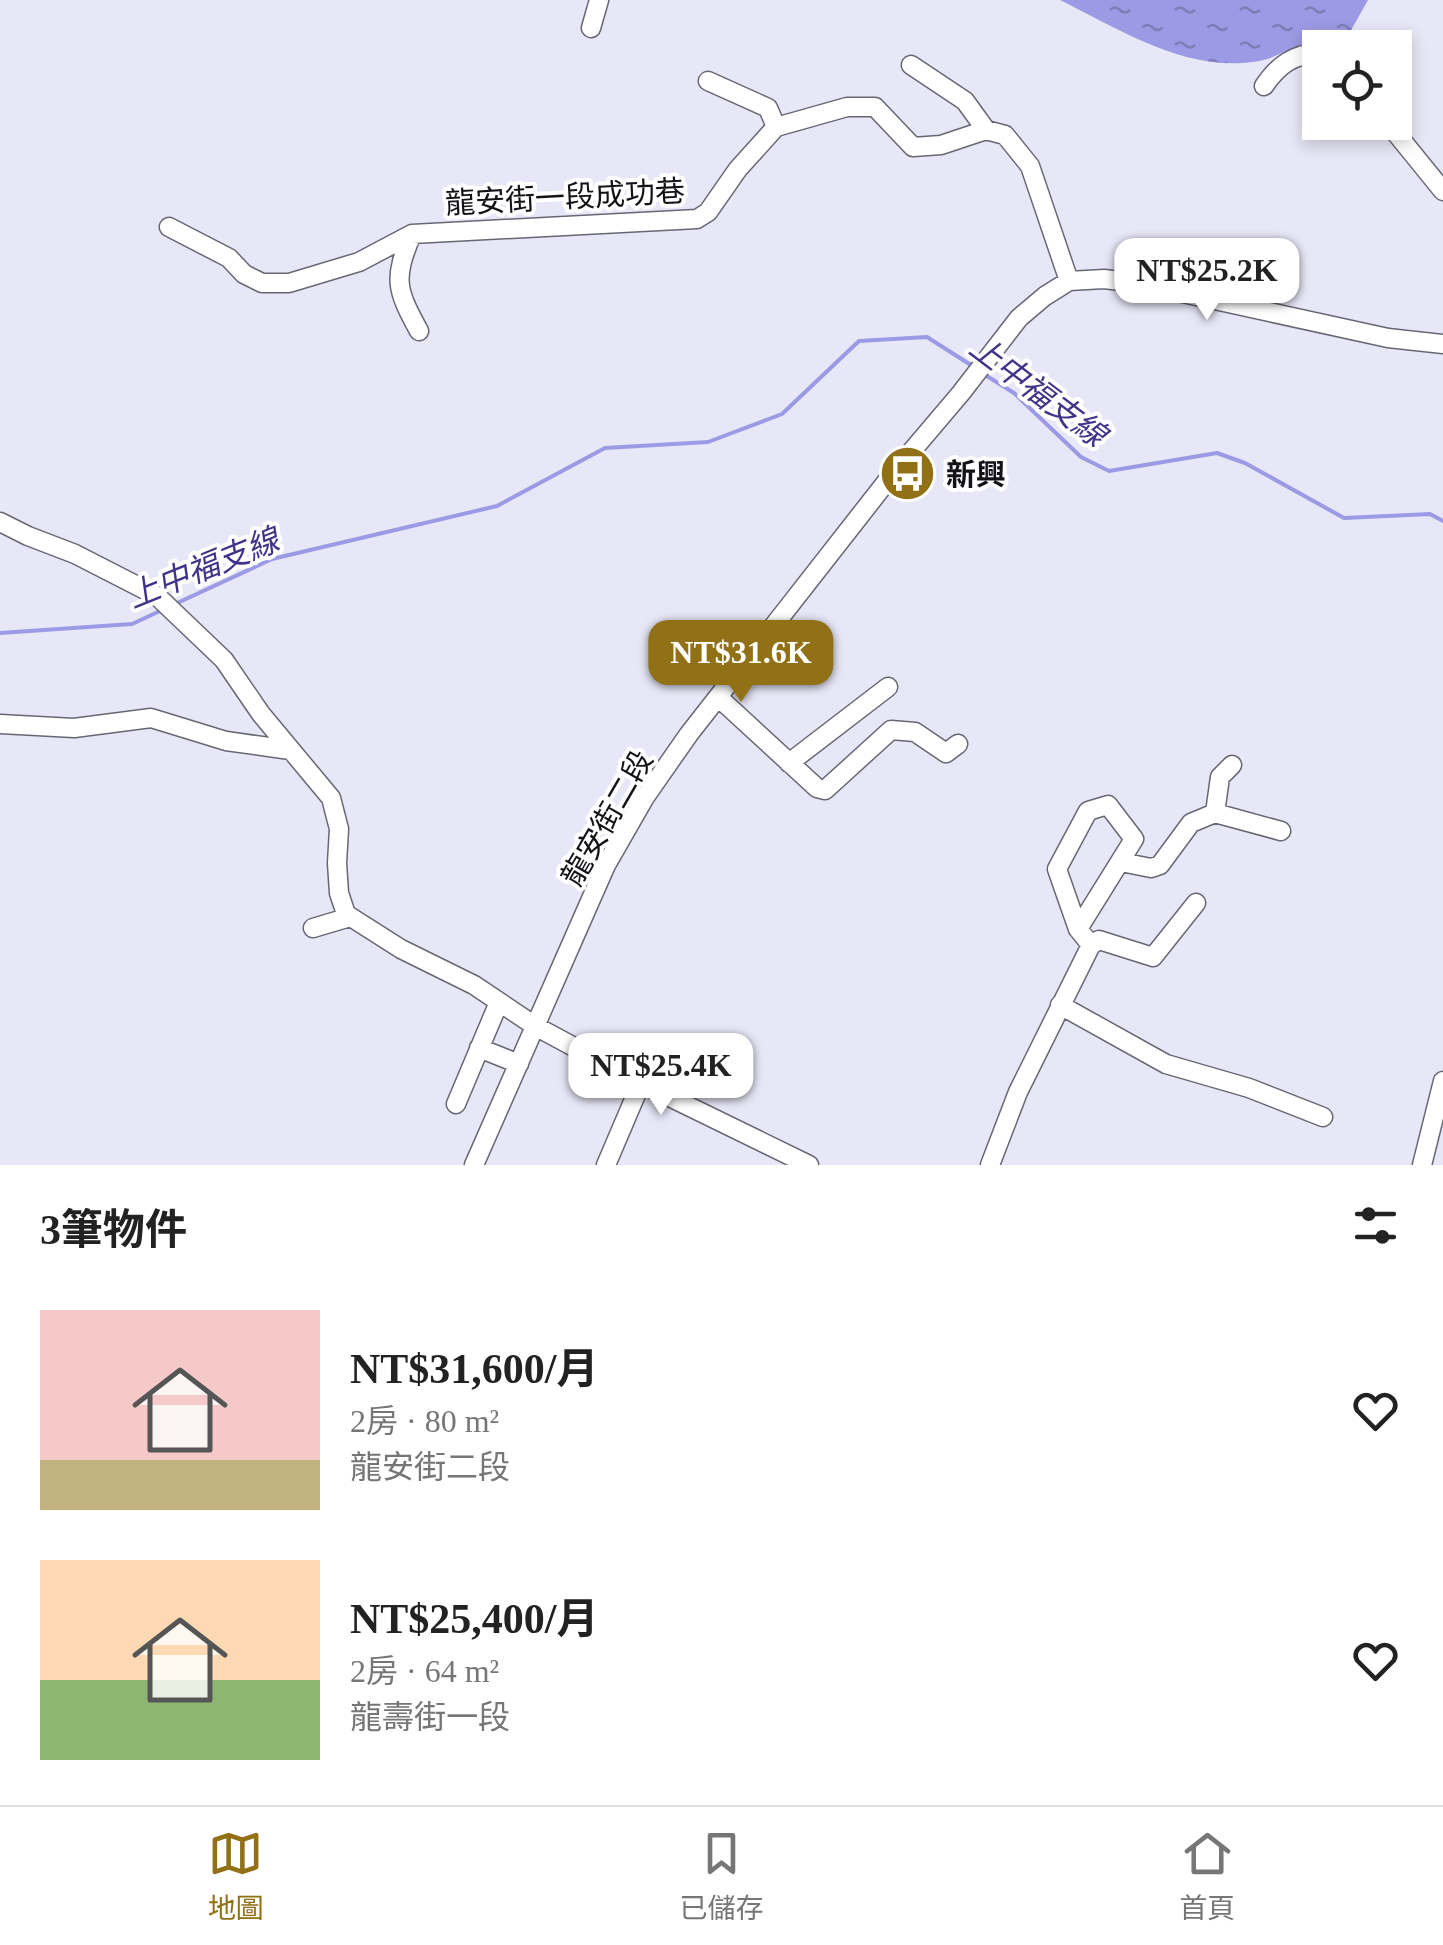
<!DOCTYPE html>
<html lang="zh-TW">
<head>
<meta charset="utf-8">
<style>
	:root { --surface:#fff; --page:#f2f2f2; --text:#222; --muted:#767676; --line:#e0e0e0; --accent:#917016 }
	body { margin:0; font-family:"Times New Roman","Noto Sans TC",serif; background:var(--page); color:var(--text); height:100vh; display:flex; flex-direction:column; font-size:38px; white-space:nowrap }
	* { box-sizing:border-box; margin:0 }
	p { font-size:32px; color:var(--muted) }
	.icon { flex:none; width:55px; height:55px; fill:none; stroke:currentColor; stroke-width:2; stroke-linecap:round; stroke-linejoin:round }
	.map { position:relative; height:1165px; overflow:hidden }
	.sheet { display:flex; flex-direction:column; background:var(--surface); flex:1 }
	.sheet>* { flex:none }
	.buttons { position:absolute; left:1302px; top:30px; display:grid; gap:20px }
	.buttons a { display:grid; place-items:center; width:110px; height:110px; border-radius:0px; background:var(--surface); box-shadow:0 5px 15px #0003; font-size:50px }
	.price { position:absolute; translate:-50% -85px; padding:0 22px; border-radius:20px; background:#fff; color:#222; font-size:32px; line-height:65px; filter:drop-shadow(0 2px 5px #0008) }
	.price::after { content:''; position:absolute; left:50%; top:60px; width:30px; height:22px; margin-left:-15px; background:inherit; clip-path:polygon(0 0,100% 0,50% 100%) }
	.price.current { background:var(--accent); color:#fff }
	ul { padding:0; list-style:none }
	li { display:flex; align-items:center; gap:30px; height:250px; padding:0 40px }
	li span { display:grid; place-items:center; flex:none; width:280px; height:200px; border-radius:0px; color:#555 }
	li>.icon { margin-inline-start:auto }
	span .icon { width:120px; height:120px; fill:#fffc; stroke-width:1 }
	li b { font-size:42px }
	h2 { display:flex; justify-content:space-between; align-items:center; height:120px; padding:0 40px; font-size:42px }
	.tab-bar { display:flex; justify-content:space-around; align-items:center; height:140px; border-top:2px solid var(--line); background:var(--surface); font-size:28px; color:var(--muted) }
	.tab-bar a { display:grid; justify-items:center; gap:5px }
	.tab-bar .current { color:var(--accent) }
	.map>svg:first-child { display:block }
</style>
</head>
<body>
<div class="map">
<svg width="1443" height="1165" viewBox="0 0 1443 1165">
	<defs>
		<pattern id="water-ripples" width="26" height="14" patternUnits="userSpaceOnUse" patternTransform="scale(2.5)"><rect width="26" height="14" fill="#9d9ae5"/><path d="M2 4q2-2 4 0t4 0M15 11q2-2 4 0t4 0" fill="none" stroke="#7f7cb9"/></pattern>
	</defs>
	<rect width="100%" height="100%" fill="#e7e7f7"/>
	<path fill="url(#water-ripples)" d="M 1060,0 L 1368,0 L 1345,41 L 1350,47 C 1337,47 1324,43 1311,44 C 1292,45 1277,58 1259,61 C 1189,74 1120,30 1060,0 Z"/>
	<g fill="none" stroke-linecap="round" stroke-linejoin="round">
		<path stroke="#9d9ae5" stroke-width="4" d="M 982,373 L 1014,393 L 1081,457 L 1109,471 L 1217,453 L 1245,463 L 1344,518 L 1430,514 L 1443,521
			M 173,605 L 272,559 L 497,506 L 605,448 L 708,442 L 782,414 L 859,341 L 927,337 L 974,367
			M 0,633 L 132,624 L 160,611"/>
		<defs>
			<path id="minor" d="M 591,28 L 599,0
				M 911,65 L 965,101 L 986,130
				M 708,81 L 768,108 L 776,127
				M 1264,86 C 1279,64 1293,55 1320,52
				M 1387,122 L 1443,191
				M 169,227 L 229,258 L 244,274 L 262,283 L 289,283 L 359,262 L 412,234 L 697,219 L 708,212 L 738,169 L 776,127 L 847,107 L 875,107 L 913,147 L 941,145 L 986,130 L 1005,135 L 1030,166 L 1069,281
				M 412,234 C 393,279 396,289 419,331
				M 0,522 L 28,536 L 75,554 L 157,596 L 224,660 L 261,714 L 331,798 L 339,829 L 337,863 L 339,893 L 346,914 L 401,949 L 474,985 L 535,1026 L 641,1083 L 809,1165
				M 718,697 L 817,788 L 825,790 L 891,730 L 915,732 L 946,753 L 958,744
				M 0,724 L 74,728 L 151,718 L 226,741 L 290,750
				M 789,763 L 888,687
				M 1215,813 L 1220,777 L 1232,765
				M 1121,862 L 1151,868 L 1160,865 L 1191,823 L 1215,813 L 1281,831
				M 313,928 L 350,917
				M 1078,929 L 1134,839 L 1108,805 L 1088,811 L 1057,869 L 1078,929 L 1091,945
				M 1060,1005 L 1166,1064 L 1249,1088 L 1323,1117
				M 479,1048 L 519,1064
				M 456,1104 L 499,1002
				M 474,1165 L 606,865 L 645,797 L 689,734 L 894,472 L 961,393 L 1019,318 L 1045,296 L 1069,281 L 1104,279 L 1137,283 L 1388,338 L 1443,344
				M 606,1165 L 641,1083
				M 990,1165 L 1018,1092 L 1091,945 L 1099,940 L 1153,957 L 1196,903
				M 1422,1165 L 1443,1081"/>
		</defs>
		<use href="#minor" stroke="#676774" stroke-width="21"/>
		<use href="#minor" stroke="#fff" stroke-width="18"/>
	</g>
	<defs>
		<symbol id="bus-disc" viewBox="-11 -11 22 22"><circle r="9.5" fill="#917016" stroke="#fff"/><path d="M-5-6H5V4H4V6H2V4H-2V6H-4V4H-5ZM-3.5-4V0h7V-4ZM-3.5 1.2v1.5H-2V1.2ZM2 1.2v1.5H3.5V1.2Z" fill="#fff"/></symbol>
	</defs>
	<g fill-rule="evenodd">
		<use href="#bus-disc" x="876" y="442" width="63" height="63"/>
	</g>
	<g text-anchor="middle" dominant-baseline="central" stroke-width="8" stroke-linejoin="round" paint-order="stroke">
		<g font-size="30" fill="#121217" stroke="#fff">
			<text transform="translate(565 197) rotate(-3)">龍安街一段成功巷</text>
			<text transform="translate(607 818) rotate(-60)">龍安街二段</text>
		</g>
		<g font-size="30" font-weight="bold" fill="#121217" stroke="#fff" text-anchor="start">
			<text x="946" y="474">新興</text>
		</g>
		<g font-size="32" font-style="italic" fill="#41338a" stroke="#fff">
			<text transform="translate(1038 391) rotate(37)">上中福支線</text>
			<text transform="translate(203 568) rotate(-22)">上中福支線</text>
		</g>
	</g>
</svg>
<div class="buttons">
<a><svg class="icon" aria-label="locate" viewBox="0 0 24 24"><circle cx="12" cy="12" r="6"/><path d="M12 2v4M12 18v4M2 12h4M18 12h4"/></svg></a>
</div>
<b class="price" style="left:1207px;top:323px">NT$25.2K</b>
<b class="price current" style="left:741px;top:705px">NT$31.6K</b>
<b class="price" style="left:661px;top:1118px">NT$25.4K</b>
</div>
<section class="sheet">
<h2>3筆物件<svg class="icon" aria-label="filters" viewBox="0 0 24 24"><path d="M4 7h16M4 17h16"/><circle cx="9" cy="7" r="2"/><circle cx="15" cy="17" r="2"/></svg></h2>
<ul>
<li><span style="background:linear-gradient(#f6c9c9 75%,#c2b280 0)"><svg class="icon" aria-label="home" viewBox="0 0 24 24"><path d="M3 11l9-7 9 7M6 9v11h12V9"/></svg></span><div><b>NT$31,600/月</b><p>2房 · 80 m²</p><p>龍安街二段</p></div><svg class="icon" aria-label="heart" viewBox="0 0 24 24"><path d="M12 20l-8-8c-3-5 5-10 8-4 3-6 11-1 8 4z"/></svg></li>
<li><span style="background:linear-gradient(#ffd9b3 60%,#8fb573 0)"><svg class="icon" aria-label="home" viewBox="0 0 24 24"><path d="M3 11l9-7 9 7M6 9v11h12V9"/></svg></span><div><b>NT$25,400/月</b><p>2房 · 64 m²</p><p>龍壽街一段</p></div><svg class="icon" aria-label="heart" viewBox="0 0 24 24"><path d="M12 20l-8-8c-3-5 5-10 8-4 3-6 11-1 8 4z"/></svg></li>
</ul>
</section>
<nav class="tab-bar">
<a class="current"><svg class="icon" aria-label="map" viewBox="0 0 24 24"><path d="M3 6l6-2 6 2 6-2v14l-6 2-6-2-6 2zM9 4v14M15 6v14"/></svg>地圖</a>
<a><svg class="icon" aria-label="saved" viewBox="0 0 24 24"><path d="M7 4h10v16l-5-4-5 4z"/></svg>已儲存</a>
<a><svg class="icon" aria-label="home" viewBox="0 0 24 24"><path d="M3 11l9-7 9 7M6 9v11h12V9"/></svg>首頁</a>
</nav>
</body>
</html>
